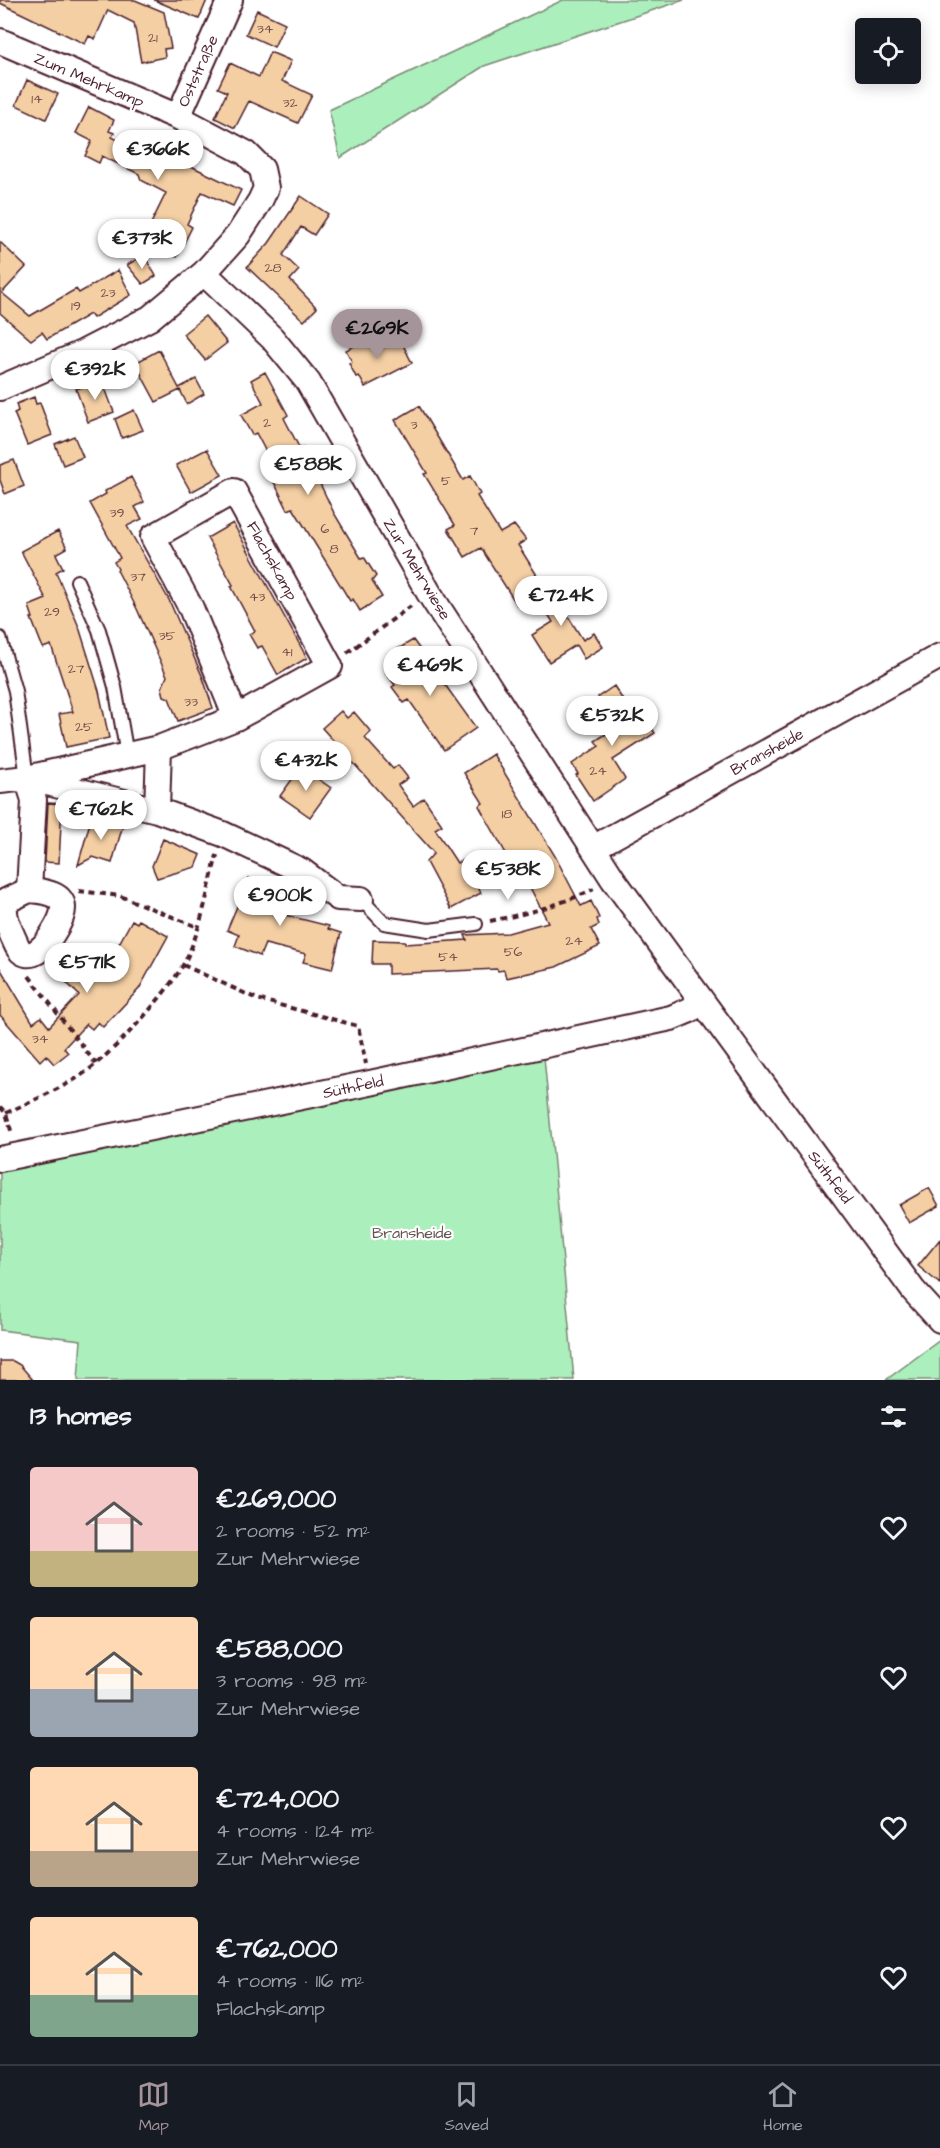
<!DOCTYPE html>
<html lang="en">
<head>
<meta charset="utf-8">
<style>
	:root { --surface:#171b24; --page:#242831; --text:#f1f3f6; --muted:#9ea1a6; --line:#363941; --accent:#a6949b }
	body { margin:0; font-family:"Architects Daughter",sans-serif; background:var(--page); color:var(--text); height:100vh; display:flex; flex-direction:column; font-size:22px; white-space:nowrap }
	* { box-sizing:border-box; margin:0 }
	p { font-size:20px; color:var(--muted) }
	.icon { flex:none; width:33px; height:33px; fill:none; stroke:currentColor; stroke-width:2; stroke-linecap:round; stroke-linejoin:round }
	.map { position:relative; height:1380px; overflow:hidden }
	.panel { display:flex; flex-direction:column; background:var(--surface); flex:1 }
	.panel>* { flex:none }
	.tools { position:absolute; left:855px; top:18px; display:grid; gap:12px }
	.tools a { display:grid; place-items:center; width:66px; height:66px; border-radius:6px; background:var(--surface); box-shadow:0 3px 15px #0003; font-size:30px }
	.price { position:absolute; translate:-50% -51px; padding:0 14px; border-radius:21px; background:#fff; color:#222; font-size:20px; line-height:39px; filter:drop-shadow(0 2px 3px #0008) }
	.price::after { content:''; position:absolute; left:50%; top:36px; width:18px; height:14px; margin-left:-9px; background:inherit; clip-path:polygon(0 0,100% 0,50% 100%) }
	.price.selected { background:var(--accent); color:#111 }
	ul { padding:0; list-style:none }
	li { display:flex; align-items:center; gap:18px; height:150px; padding:0 30px }
	li span { display:grid; place-items:center; flex:none; width:168px; height:120px; border-radius:6px; color:#555 }
	li>.icon { margin-inline-start:auto }
	span .icon { width:72px; height:72px; fill:#fffc; stroke-width:1 }
	li b { font-size:26px }
	h2 { display:flex; justify-content:space-between; align-items:center; height:72px; padding:0 30px; font-size:26px }
	.dock { display:flex; justify-content:space-around; align-items:center; height:84px; border-top:2px solid var(--line); background:var(--surface); font-size:16px; color:var(--muted) }
	.dock a { display:grid; justify-items:center; gap:3px }
	.dock .selected { color:var(--accent) }
	.map>svg:first-child { display:block }
</style>
</head>
<body>
<div class="map">
<svg width="940" height="1380" viewBox="0 0 940 1380">
	<rect width="100%" height="100%" fill="#fff"/>
	<filter id="ink" filterUnits="userSpaceOnUse"><feTurbulence type="fractalNoise" baseFrequency=".0167" numOctaves="2"/><feDisplacementMap in="SourceGraphic" scale="12" xChannelSelector="R" yChannelSelector="G"/><feConvolveMatrix kernelMatrix="1 2 1 2 8 2 1 2 1" color-interpolation-filters="sRGB"/></filter>
	<g filter="url(#ink)">
		<path fill="#abf0bc" stroke="#7a8874" stroke-width="1.5" d="M 563,0 L 684,0 L 484,66 L 340,158 L 329,110 Z
			M 544,1057 L 574,1380 L 78,1380 L 81,1340 L 0,1330 L 0,1167 Z
			M 940,1340 L 940,1380 L 886,1380 Z"/>
		<path fill="#f4cfa4" stroke="#4a1f2b" stroke-width="1.5" d="M 0,0 L 135,0 L 164,12 L 171,48 L 164,49 L 165,57 L 141,62 L 134,23 L 108,10 L 95,39 L 89,36 L 85,44 L 0,3 Z
			M 154,0 L 207,0 L 199,19 Z
			M 257,10 L 285,23 L 274,47 L 246,34 Z
			M 270,52 L 291,61 L 282,81 L 312,95 L 298,123 L 249,101 L 235,128 L 215,118 L 227,92 L 218,88 L 230,63 L 259,77 Z
			M 27,80 L 58,94 L 46,119 L 16,105 Z
			M 89,107 L 114,120 L 109,131 L 114,133 L 112,137 L 144,154 L 149,143 L 166,151 L 179,154 L 193,167 L 241,190 L 233,206 L 202,192 L 187,224 L 192,227 L 177,257 L 143,240 L 166,193 L 141,180 L 139,174 L 102,156 L 99,163 L 85,156 L 92,141 L 76,133 Z
			M 301,196 L 328,214 L 314,235 L 301,227 L 283,255 L 299,270 L 290,280 L 317,308 L 304,321 L 247,267 L 269,243 Z
			M 0,242 L 26,267 L 2,293 L 30,316 L 76,289 L 79,293 L 118,270 L 131,295 L 93,318 L 90,314 L 47,339 L 42,332 L 31,340 L 0,313 Z
			M 144,255 L 156,276 L 143,284 L 127,265 Z
			M 205,316 L 227,343 L 205,360 L 183,334 Z
			M 376,335 L 382,348 L 400,339 L 412,363 L 365,387 L 359,376 L 356,377 L 349,363 L 352,362 L 346,350 Z
			M 159,350 L 179,388 L 196,379 L 204,394 L 187,404 L 180,390 L 156,402 L 135,363 Z
			M 265,372 L 288,415 L 284,418 L 300,449 L 303,448 L 334,513 L 361,558 L 364,557 L 376,576 L 372,581 L 382,597 L 360,611 L 353,599 L 350,601 L 293,508 L 288,510 L 270,474 L 276,471 L 256,433 L 252,435 L 241,415 L 263,403 L 251,380 Z
			M 102,380 L 114,412 L 88,422 L 76,389 Z
			M 34,397 L 36,404 L 40,403 L 52,435 L 27,445 L 14,413 L 18,411 L 16,404 Z
			M 419,406 L 463,480 L 470,476 L 480,494 L 477,496 L 500,533 L 514,525 L 526,540 L 518,545 L 545,588 L 517,605 L 481,548 L 465,557 L 448,529 L 455,525 L 424,474 L 427,473 L 395,420 Z
			M 134,410 L 143,430 L 122,438 L 115,419 Z
			M 74,436 L 83,457 L 63,465 L 55,444 Z
			M 207,449 L 222,475 L 191,492 L 176,465 Z
			M 14,460 L 24,486 L 5,494 L 0,480 L 0,465 Z
			M 131,477 L 144,502 L 135,507 L 142,519 L 127,526 L 169,600 L 203,678 L 213,708 L 178,721 L 169,698 L 164,696 L 162,688 L 167,676 L 137,609 L 117,570 L 118,569 L 114,562 L 120,558 L 90,503 L 106,494 L 105,491 Z
			M 233,523 L 307,658 L 278,675 L 262,646 L 257,648 L 249,634 L 255,631 L 231,586 L 233,585 L 207,538 Z
			M 58,531 L 67,548 L 56,554 L 63,568 L 56,572 L 79,627 L 99,691 L 109,738 L 66,747 L 59,714 L 73,712 L 51,645 L 43,648 L 31,618 L 33,618 L 29,606 L 46,599 L 21,551 Z
			M 558,580 L 569,596 L 559,602 L 583,640 L 594,633 L 603,647 L 584,659 L 576,645 L 549,662 L 532,635 L 553,622 L 535,594 Z
			M 413,640 L 476,728 L 444,750 L 409,700 L 404,703 L 392,687 L 395,685 L 386,673 L 405,659 L 398,649 Z
			M 614,686 L 633,716 L 641,711 L 655,733 L 613,760 L 625,779 L 593,801 L 576,775 L 578,774 L 572,764 L 599,746 L 595,741 L 617,727 L 598,697 Z
			M 341,711 L 347,718 L 354,712 L 371,732 L 365,738 L 393,769 L 398,765 L 408,778 L 398,785 L 413,806 L 424,798 L 442,825 L 435,829 L 457,863 L 463,860 L 481,893 L 451,909 L 426,862 L 434,853 L 322,728 Z
			M 493,754 L 555,856 L 581,906 L 591,901 L 599,918 L 597,919 L 599,925 L 591,929 L 600,946 L 556,967 L 506,978 L 504,970 L 498,971 L 497,969 L 388,974 L 388,964 L 372,964 L 373,940 L 405,941 L 405,944 L 467,940 L 465,935 L 508,933 L 548,922 L 524,876 L 520,878 L 479,806 L 483,803 L 464,773 Z
			M 301,767 L 331,788 L 310,817 L 280,796 Z
			M 48,803 L 62,804 L 59,863 L 45,862 Z
			M 95,818 L 123,825 L 112,863 L 93,857 L 78,865 L 91,819 L 94,820 Z
			M 163,839 L 201,855 L 196,867 L 157,878 L 152,866 Z
			M 249,878 L 293,895 L 285,915 L 329,926 L 328,929 L 341,933 L 332,969 L 303,962 L 306,954 L 265,944 L 260,956 L 235,946 L 239,935 L 227,930 Z
			M 132,920 L 137,923 L 139,920 L 168,936 L 139,989 L 103,1027 L 98,1022 L 92,1029 L 86,1024 L 64,1048 L 68,1053 L 54,1064 L 46,1055 L 40,1061 L 0,1015 L 0,968 L 33,1023 L 41,1017 L 49,1027 L 79,995 L 57,973 L 73,956 L 99,980 Z
			M 929,1188 L 939,1206 L 909,1223 L 899,1205 Z
			M 940,1239 L 940,1284 L 918,1266 Z
			M 0,1361 L 13,1361 L 20,1365 L 33,1380 L 0,1380 Z"/>
		<g fill="none" stroke-linecap="round" stroke-linejoin="round">
			<defs>
				<path id="service" d="M 77,581 L 99,630 L 115,687 L 127,755
					M 0,638 L 15,691 L 27,778
					M 361,899 L 384,923 L 429,930 L 476,924"/>
				<path id="minor" d="M 0,41 L 178,117
					M 204,273 L 272,338 L 308,382 L 429,593 L 613,879 L 913,1290 L 940,1320
					M 0,388 L 84,352 L 150,318 L 204,273 L 238,235 L 260,201 L 266,188 L 262,169 L 246,153 L 178,117 L 230,0
					M 0,781 L 27,778 L 157,810 L 223,834 L 302,871 L 338,898 L 361,899
					M 157,810 L 159,748
					M 593,848 L 940,656
					M 29,890 L 34,800 L 27,778 L 159,748 L 236,718 L 330,666 L 234,491 L 153,537 L 191,608 L 236,718
					M 29,890 C 57,892 73,899 56,928 C 52,935 46,945 39,950 C 36,953 31,955 26,954 C 18,952 16,943 13,937 C 8,926 2,912 6,901 Z
					M 0,1159 L 370,1083 L 671,1018 L 690,1010 L 701,1002"/>
			</defs>
			<use href="#service" stroke="#4a1f2b" stroke-width="16"/>
			<use href="#minor" stroke="#4a1f2b" stroke-width="28"/>
			<path stroke="#4a1f2b" stroke-width="4" stroke-dasharray="6 4.5" stroke-linecap="butt" d="M 347,653 L 411,606
				M 79,891 L 120,896 L 198,927
				M 490,921 C 526,914 560,905 594,889
				M 183,965 L 257,999 L 358,1026 L 366,1064
				M 29,976 L 96,1064
				M 0,1107 L 6,1113 L 12,1134
				M 6,1113 C 28,1103 51,1093 72,1081 C 105,1063 164,998 183,965 C 200,935 208,889 217,855"/>
			<use href="#service" stroke="#fff" stroke-width="12"/>
			<use href="#minor" stroke="#fff" stroke-width="24"/>
		</g>
	</g>
	<g text-anchor="middle" dominant-baseline="central" stroke-width="4.5" stroke-linejoin="round" paint-order="stroke">
		<g font-size="14" fill="#744b49">
			<text x="265" y="29">34</text>
			<text x="153" y="38">21</text>
			<text x="37" y="99">14</text>
			<text x="290" y="103">32</text>
			<text x="273" y="268">28</text>
			<text x="108" y="293">23</text>
			<text x="76" y="306">19</text>
			<text x="267" y="423">2</text>
			<text x="414" y="425">3</text>
			<text x="446" y="481">5</text>
			<text x="117" y="513">39</text>
			<text x="325" y="529">6</text>
			<text x="474" y="531">7</text>
			<text x="334" y="549">8</text>
			<text x="138" y="577">37</text>
			<text x="257" y="597">43</text>
			<text x="52" y="612">29</text>
			<text x="167" y="636">35</text>
			<text x="287" y="652">41</text>
			<text x="76" y="669">27</text>
			<text x="191" y="702">33</text>
			<text x="84" y="727">25</text>
			<text x="598" y="771">24</text>
			<text x="507" y="814">18</text>
			<text x="574" y="941">24</text>
			<text x="513" y="952">56</text>
			<text x="448" y="957">54</text>
			<text x="40" y="1039">34</text>
		</g>
		<g font-size="16" fill="#4a1f2b" stroke="#fff">
			<text transform="translate(198 71) rotate(-66)">Oststraße</text>
			<text transform="translate(89 80) rotate(23)">Zum Mehrkamp</text>
			<text transform="translate(272 561) rotate(61)">Flachskamp</text>
			<text transform="translate(417 569) rotate(59)">Zur Mehrwiese</text>
			<text transform="translate(767 752) rotate(-29)">Bransheide</text>
			<text transform="translate(353 1087) rotate(-12)">Süthfeld</text>
			<text transform="translate(830 1177) rotate(53)">Süthfeld</text>
		</g>
		<g font-size="16" fill="#62534f" stroke="#fff">
			<text x="412" y="1233">Bransheide</text>
		</g>
	</g>
</svg>
<div class="tools">
<a><svg class="icon" aria-label="locate" viewBox="0 0 24 24"><circle cx="12" cy="12" r="6"/><path d="M12 2v4M12 18v4M2 12h4M18 12h4"/></svg></a>
</div>
<b class="price" style="left:158px;top:181px">€366K</b>
<b class="price" style="left:142px;top:270px">€373K</b>
<b class="price selected" style="left:377px;top:360px">€269K</b>
<b class="price" style="left:95px;top:401px">€392K</b>
<b class="price" style="left:308px;top:496px">€588K</b>
<b class="price" style="left:561px;top:627px">€724K</b>
<b class="price" style="left:430px;top:697px">€469K</b>
<b class="price" style="left:612px;top:747px">€532K</b>
<b class="price" style="left:306px;top:792px">€432K</b>
<b class="price" style="left:101px;top:841px">€762K</b>
<b class="price" style="left:508px;top:901px">€538K</b>
<b class="price" style="left:280px;top:927px">€900K</b>
<b class="price" style="left:87px;top:994px">€571K</b>
</div>
<section class="panel">
<h2>13 homes<svg class="icon" aria-label="filters" viewBox="0 0 24 24"><path d="M4 7h16M4 17h16"/><circle cx="9" cy="7" r="2"/><circle cx="15" cy="17" r="2"/></svg></h2>
<ul>
<li><span style="background:linear-gradient(#f6c9c9 70%,#c2b280 0)"><svg class="icon" aria-label="home" viewBox="0 0 24 24"><path d="M3 11l9-7 9 7M6 9v11h12V9"/></svg></span><div><b>€269,000</b><p>2 rooms · 52 m²</p><p>Zur Mehrwiese</p></div><svg class="icon" aria-label="heart" viewBox="0 0 24 24"><path d="M12 20l-8-8c-3-5 5-10 8-4 3-6 11-1 8 4z"/></svg></li>
<li><span style="background:linear-gradient(#ffd9b3 60%,#9aa5b1 0)"><svg class="icon" aria-label="home" viewBox="0 0 24 24"><path d="M3 11l9-7 9 7M6 9v11h12V9"/></svg></span><div><b>€588,000</b><p>3 rooms · 98 m²</p><p>Zur Mehrwiese</p></div><svg class="icon" aria-label="heart" viewBox="0 0 24 24"><path d="M12 20l-8-8c-3-5 5-10 8-4 3-6 11-1 8 4z"/></svg></li>
<li><span style="background:linear-gradient(#ffd9b3 70%,#b9a48a 0)"><svg class="icon" aria-label="home" viewBox="0 0 24 24"><path d="M3 11l9-7 9 7M6 9v11h12V9"/></svg></span><div><b>€724,000</b><p>4 rooms · 124 m²</p><p>Zur Mehrwiese</p></div><svg class="icon" aria-label="heart" viewBox="0 0 24 24"><path d="M12 20l-8-8c-3-5 5-10 8-4 3-6 11-1 8 4z"/></svg></li>
<li><span style="background:linear-gradient(#ffd9b3 65%,#7fa58c 0)"><svg class="icon" aria-label="home" viewBox="0 0 24 24"><path d="M3 11l9-7 9 7M6 9v11h12V9"/></svg></span><div><b>€762,000</b><p>4 rooms · 116 m²</p><p>Flachskamp</p></div><svg class="icon" aria-label="heart" viewBox="0 0 24 24"><path d="M12 20l-8-8c-3-5 5-10 8-4 3-6 11-1 8 4z"/></svg></li>
</ul>
</section>
<nav class="dock">
<a class="selected"><svg class="icon" aria-label="map" viewBox="0 0 24 24"><path d="M3 6l6-2 6 2 6-2v14l-6 2-6-2-6 2zM9 4v14M15 6v14"/></svg>Map</a>
<a><svg class="icon" aria-label="saved" viewBox="0 0 24 24"><path d="M7 4h10v16l-5-4-5 4z"/></svg>Saved</a>
<a><svg class="icon" aria-label="home" viewBox="0 0 24 24"><path d="M3 11l9-7 9 7M6 9v11h12V9"/></svg>Home</a>
</nav>
</body>
</html>
